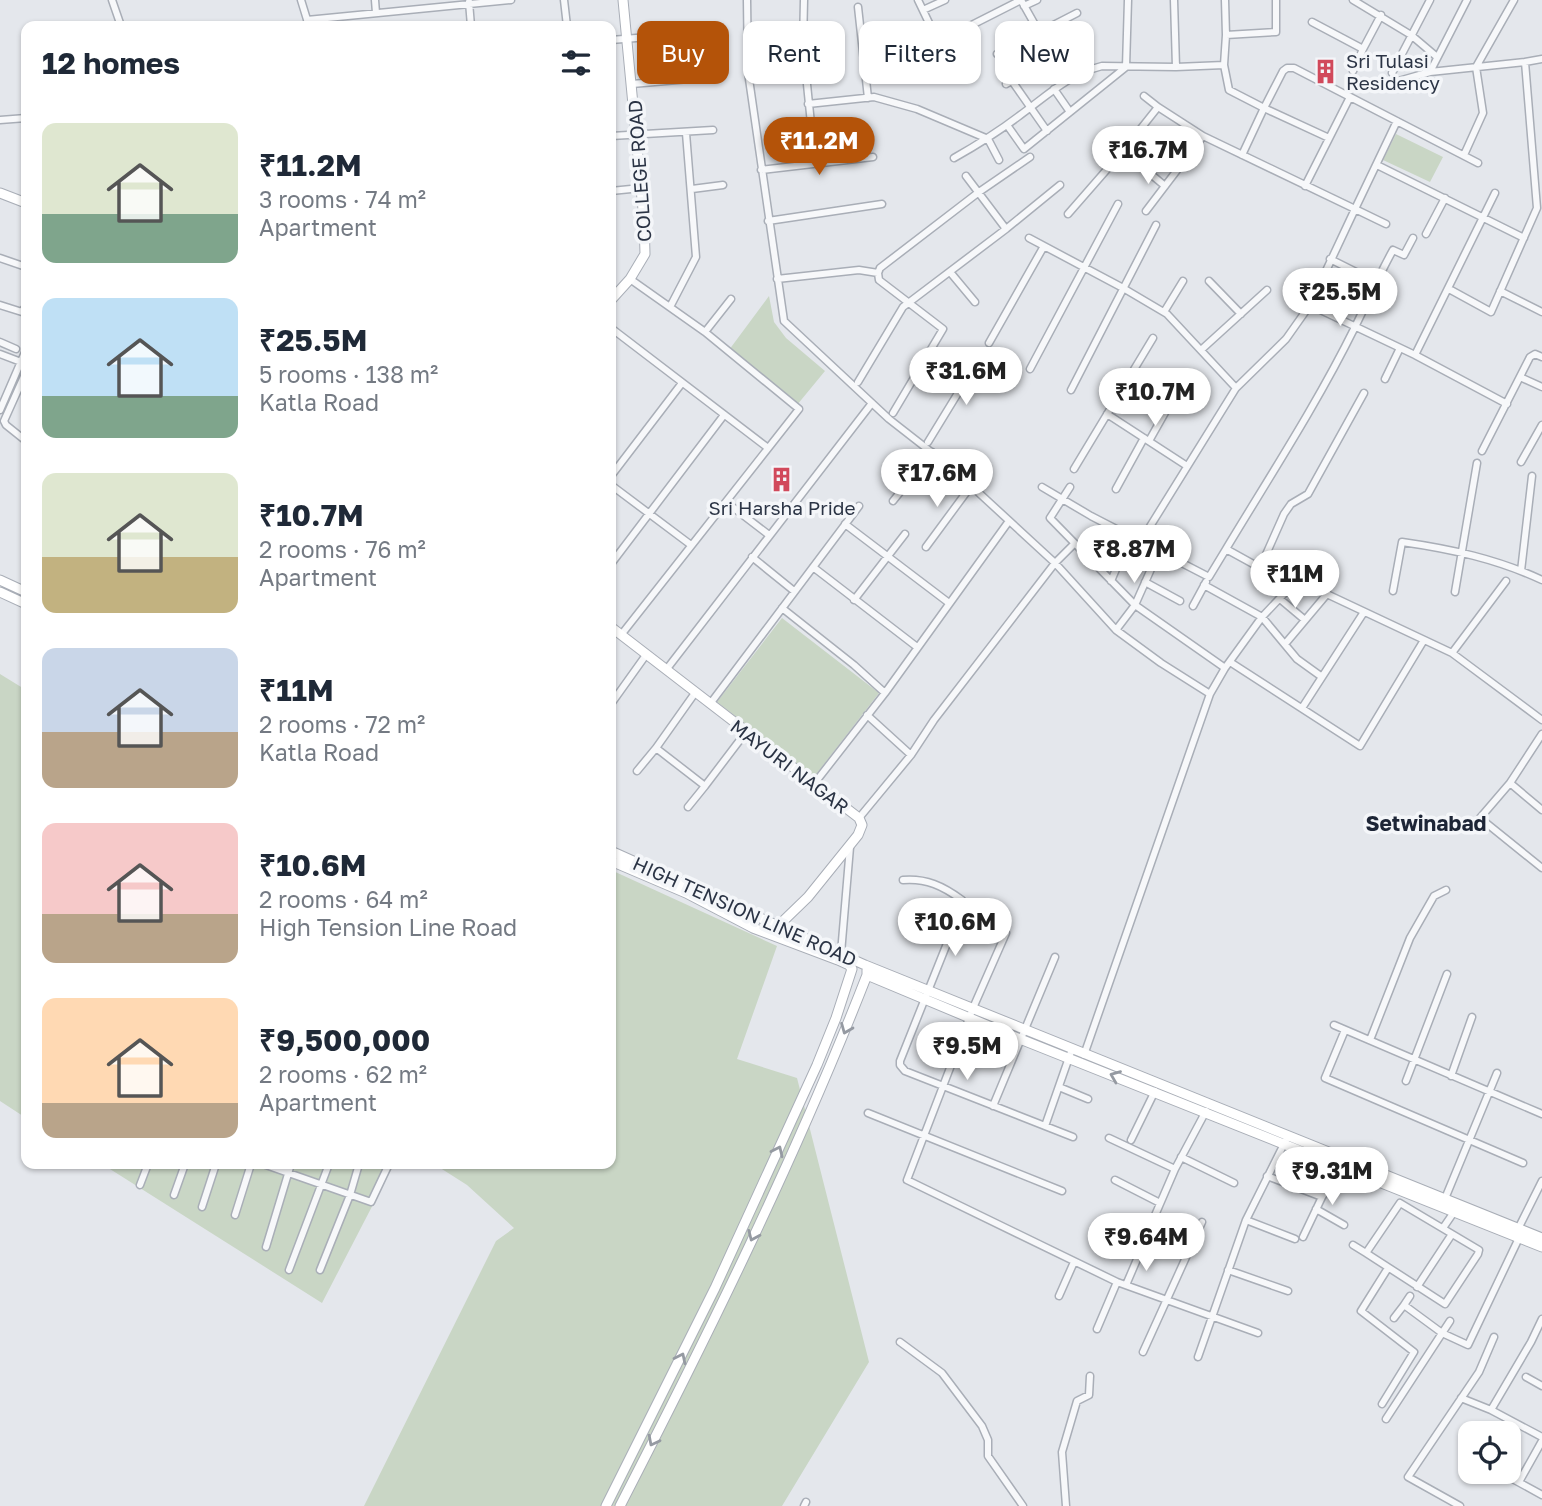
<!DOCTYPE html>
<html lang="en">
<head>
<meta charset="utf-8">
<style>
	:root { --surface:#fff; --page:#f2f2f3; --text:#1f2937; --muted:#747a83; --accent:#b45309 }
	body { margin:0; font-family:"Golos Text",sans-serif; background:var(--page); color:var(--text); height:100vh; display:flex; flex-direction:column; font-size:26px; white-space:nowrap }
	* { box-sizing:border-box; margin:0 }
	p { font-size:23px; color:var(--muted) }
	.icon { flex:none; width:38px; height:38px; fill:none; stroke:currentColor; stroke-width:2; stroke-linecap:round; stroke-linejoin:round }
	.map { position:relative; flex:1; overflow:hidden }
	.panel { position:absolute; left:21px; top:21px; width:595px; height:1148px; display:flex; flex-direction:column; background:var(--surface); border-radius:14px; box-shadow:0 2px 5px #0004 }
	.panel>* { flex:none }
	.top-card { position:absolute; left:637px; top:21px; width:665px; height:63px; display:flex; gap:14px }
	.tools { position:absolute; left:1458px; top:1421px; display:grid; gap:14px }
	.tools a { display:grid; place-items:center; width:63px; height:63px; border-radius:14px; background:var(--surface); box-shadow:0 2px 5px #0004; font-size:35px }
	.price { position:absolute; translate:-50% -60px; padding:0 16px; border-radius:24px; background:#fff; color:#222; font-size:23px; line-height:46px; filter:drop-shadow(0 2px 4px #0008) }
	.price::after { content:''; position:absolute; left:50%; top:42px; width:21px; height:16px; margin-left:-10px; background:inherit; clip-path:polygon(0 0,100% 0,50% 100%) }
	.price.current { background:var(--accent); color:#fff }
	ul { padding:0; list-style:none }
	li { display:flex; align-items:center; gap:21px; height:175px; padding:0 21px }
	li span { display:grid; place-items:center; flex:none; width:196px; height:140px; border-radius:14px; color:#555 }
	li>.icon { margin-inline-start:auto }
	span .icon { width:84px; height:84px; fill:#fffc; stroke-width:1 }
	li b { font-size:30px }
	h2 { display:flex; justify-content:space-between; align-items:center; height:84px; padding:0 21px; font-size:30px }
	.pill { padding:0 24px; border-radius:14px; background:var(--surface); box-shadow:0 2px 5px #0004; font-size:24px; line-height:63px }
	.pill.current { background:var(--accent); color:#fff }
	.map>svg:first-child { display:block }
</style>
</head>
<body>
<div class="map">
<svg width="1542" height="1506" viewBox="0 0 1542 1506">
	<rect width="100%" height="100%" fill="#e4e7ec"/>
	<path fill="#c9d6c5" d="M 1396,134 L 1443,157 L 1430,182 L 1383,160 Z
		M 769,296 L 774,322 L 786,338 L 825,371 L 797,405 L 729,350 Z
		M 782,618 L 879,693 L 814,777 L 717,702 Z
		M 0,674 L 26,690 L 26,1118 L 0,1101 Z
		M 611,870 L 777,946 L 737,1059 L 797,1078 L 869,1362 L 782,1506 L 364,1506 L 496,1241 L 514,1228 L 467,1185 L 434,1164 L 611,1164 Z
		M 102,1164 L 394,1164 L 322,1303 Z"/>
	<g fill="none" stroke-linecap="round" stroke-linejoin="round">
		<defs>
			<path id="street" d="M 112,0 L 121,26
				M 301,0 L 309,26
				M 375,0 L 376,13
				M 564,0 L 567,26
				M 747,0 L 748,72 L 784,321 L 889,419 L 953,469 L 1055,563 L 1116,630 L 1161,663 L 1210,694
				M 804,0 L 803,45 L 815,163
				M 918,0 L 930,25
				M 1021,0 L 1066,80
				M 1174,0 L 1176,67
				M 1225,0 L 1226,35 L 1276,32 L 1276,0
				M 1353,0 L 1411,35 L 1437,57
				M 469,2 L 471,26
				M 1024,6 L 1037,0
				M 858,7 L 868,98
				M 923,10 L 945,0
				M 307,20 L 511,0
				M 1312,22 L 1363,49 L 1353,71
				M 954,34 L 1021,0
				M 1226,35 L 1224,65 L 1229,90 L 1264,108 L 1242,155
				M 611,40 L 699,33
				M 1363,49 L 1381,15
				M 997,54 L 1077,13
				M 1525,62 L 1542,59
				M 1392,73 L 1430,0
				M 1012,81 L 1047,131
				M 1395,82 L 1430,72
				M 632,84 L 700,78
				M 1006,84 L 1084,41
				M 1054,89 L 1070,112
				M 1144,96 L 1158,107
				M 808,104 L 874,97 L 917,109 L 988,139 L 999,160
				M 0,120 L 26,118
				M 1007,125 L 1024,149 L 1126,67 L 1128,0
				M 611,136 L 713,130
				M 1329,138 L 1264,108 L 1283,71 L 1287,68 L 1294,68 L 1478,163
				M 1123,151 L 1165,186
				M 1464,155 L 1483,113 L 1476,67 L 1514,0
				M 954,158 C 977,145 998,132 1019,116 C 1047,96 1067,75 1102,66 L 1176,67 L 1224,65
				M 1377,165 L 1524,238
				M 761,170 L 873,157
				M 966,176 L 1006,229
				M 1305,186 L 1350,97
				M 692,189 L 723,185
				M 611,191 L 641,188
				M 1146,211 L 1203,136
				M 1068,214 L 1123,151 L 1158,107 L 1203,136 L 1355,209 L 1397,121
				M 768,221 L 882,204
				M 1426,234 L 1445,198
				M 1029,238 L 1123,288 L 1167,314 L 1236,388
				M 0,258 L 26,267
				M 1330,259 L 1376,282
				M 950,272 L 975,302
				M 777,279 L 859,270 L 878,273
				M 1209,281 L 1241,314
				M 1449,289 L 1491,312 L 1537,208 L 1525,62 L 1430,72 L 1467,0
				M 1500,291 L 1542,312
				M 0,305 L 22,312 L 26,306
				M 1310,305 L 1415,355 L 1507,404
				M 670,307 L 696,257 L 686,133
				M 1164,312 L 1183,281
				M 611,328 L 768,448
				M 705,332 L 731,299
				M 0,342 L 16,349
				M 989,343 L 1044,246
				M 1201,350 L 1267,290
				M 0,354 L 21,362
				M 1415,355 L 1495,193
				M 924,360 L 963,384
				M 1030,369 L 1118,204
				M 26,372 L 4,421 L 6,425 L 26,441
				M 1520,377 L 1542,387
				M 1385,379 L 1400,348
				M 858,382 L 903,307 L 1006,229 L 1060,185
				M 1071,390 L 1156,225
				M 0,410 L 26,350
				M 893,413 L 943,329 L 879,280 L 878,273 L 880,268 L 979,192 L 1030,157
				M 1107,414 L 1187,466
				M 1149,441 L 1185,377
				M 928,442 L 980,357
				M 1482,451 L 1530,357 L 1535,354 L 1542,357
				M 1521,462 L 1542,425
				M 1074,469 L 1153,338
				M 611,476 L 682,383
				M 611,485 L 691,545
				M 1042,487 L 1091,516 L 1209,577 L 1226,549 L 1293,586
				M 1070,487 L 1050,518 L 1135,605 L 1225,668
				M 1116,489 L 1144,438
				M 893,501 L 932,452
				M 726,502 L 769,535
				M 845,524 L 949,603
				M 1141,541 L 1236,388 L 1286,339 L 1310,305 L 1355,209 L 1386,224
				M 926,547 L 971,486
				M 1226,549 C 1270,476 1317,404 1355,327 C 1368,301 1379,275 1393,250 L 1404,255 L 1413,238
				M 752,557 L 794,591
				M 611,564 L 724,415
				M 813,567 L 917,647
				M 1260,568 L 1284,514 L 1291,504 L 1308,494 L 1364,393
				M 1521,571 L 1532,476
				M 1111,581 L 1130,536
				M 1145,582 L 1180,601
				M 1204,585 L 1262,617 L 1297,659 L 1322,677
				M 1393,591 L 1402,542 C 1451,549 1497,559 1542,580
				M 1455,592 L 1477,463
				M 1280,599 L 1305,620
				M 854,600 L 905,534
				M 1193,606 L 1206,582
				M 782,608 L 854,665 L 885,693
				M 1116,630 L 1135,605 L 1159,551
				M 621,635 L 799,409 L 705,332 L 630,279
				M 1285,644 L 1327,594
				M 1452,653 L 1506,581
				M 1230,662 L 1360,746 L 1424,640
				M 666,670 L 872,403
				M 695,693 L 656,748 L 705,786 L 746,732
				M 611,704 L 646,655
				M 710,704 L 859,506
				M 1302,708 L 1364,612
				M 867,715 L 911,755
				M 1542,734 L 1510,783 L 1542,810
				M 637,771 L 656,748
				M 1510,783 L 1480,818 L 1542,868
				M 814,784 L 885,693 L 1009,521
				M 688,807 L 705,786
				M 859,818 L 911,755 L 934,720 L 1055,563 L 1074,544
				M 903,880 C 926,878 943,886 962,900 L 958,916 L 900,1061 L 900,1065 L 905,1071 L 1073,1137
				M 1006,933 L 973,1008 L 907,1180 L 1117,1282 L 1258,1333
				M 841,953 L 850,847
				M 1334,1025 L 1542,1114
				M 1345,1030 L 1325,1078 L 1523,1163
				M 1370,1040 L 1410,938 L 1434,896 L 1446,890
				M 1084,1055 L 1210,694 L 1225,668 L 1262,617 L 1297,580 L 1452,653 L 1542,720
				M 1451,1076 L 1472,1017
				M 1406,1081 L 1447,974
				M 1059,1087 L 1088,1099
				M 993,1106 L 1055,957
				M 868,1113 L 1062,1191
				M 1045,1126 L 1072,1049
				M 1109,1138 L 1175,1169
				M 1131,1140 L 1155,1091
				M 1181,1157 L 1234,1183
				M 263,1164 L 371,1202 L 389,1164
				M 1267,1176 L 1322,1197
				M 1115,1180 L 1160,1203
				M 140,1185 L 148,1164
				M 174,1195 L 185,1164
				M 1444,1201 L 1497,1073
				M 1400,1203 L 1479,1250 L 1478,1254 L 1445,1304 L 1366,1253 Z
				M 202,1207 L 216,1164
				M 1316,1209 L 1344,1225
				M 235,1215 L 251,1164
				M 1153,1220 L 1175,1169 L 1206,1111
				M 1246,1220 L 1295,1239
				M 1443,1228 L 1454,1212
				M 1518,1229 L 1542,1181
				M 1303,1237 L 1322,1197 L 1342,1165
				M 1353,1245 L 1366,1253
				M 266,1247 L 291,1164
				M 289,1270 L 329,1164
				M 320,1270 L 350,1195 L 359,1164
				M 1228,1270 L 1288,1291
				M 1126,1285 L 1141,1250
				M 1417,1287 L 1452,1234
				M 1059,1296 L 1074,1262
				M 1404,1305 L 1410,1296
				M 1394,1318 L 1404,1305 L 1442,1333 L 1468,1345 L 1519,1238
				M 1097,1329 L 1117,1282
				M 900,1342 L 942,1373 L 982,1426 L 988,1440 L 988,1456 L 1023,1506
				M 1143,1352 L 1202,1222
				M 1198,1357 L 1246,1220 L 1288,1136
				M 1526,1377 L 1542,1386
				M 1461,1398 L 1491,1410 L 1542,1437
				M 1382,1404 L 1414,1352 L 1361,1311 L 1388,1268
				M 1491,1410 L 1531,1342 L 1542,1319
				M 1386,1419 L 1450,1321
				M 1500,1472 L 1542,1495
				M 1519,1482 L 1542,1441
				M 804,1506 L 806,1502
				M 1066,1506 L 1062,1452 L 1077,1401 L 1089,1395 L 1090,1376
				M 1460,1506 L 1408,1477 L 1479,1372 L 1494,1337"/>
			<path id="secondary" d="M 0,193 L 26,203
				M 611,300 L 630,279 L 645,254 L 644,220 L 623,0
				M 0,580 L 26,592
				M 0,592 L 26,604
				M 611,627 L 859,818 L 862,825 L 858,835 L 808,897 L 778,926
				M 611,851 L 865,965 L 1542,1238
				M 867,975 L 1020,1039 L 1542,1247
				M 606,1506 L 715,1288 L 817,1065 L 836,1018 L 852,969 L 849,965 L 838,960 L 753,928 L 686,893 L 611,861
				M 620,1506 C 709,1333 796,1157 867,975 L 867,970"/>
		</defs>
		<use href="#street" stroke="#a9aeb7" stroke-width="9"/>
		<use href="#secondary" stroke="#a9aeb7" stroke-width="11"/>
		<use href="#street" stroke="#f7f8fa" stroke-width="6"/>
		<use href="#secondary" stroke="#fff" stroke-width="9"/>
	</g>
	<defs><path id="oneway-chevron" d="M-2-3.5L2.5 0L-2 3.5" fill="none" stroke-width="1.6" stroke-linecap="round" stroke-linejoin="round" transform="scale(1.75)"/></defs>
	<g stroke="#959aa2">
		<use href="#oneway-chevron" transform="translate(846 1029) rotate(112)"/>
		<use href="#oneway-chevron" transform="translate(1115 1076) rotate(-158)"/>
		<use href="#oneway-chevron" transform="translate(778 1151) rotate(-65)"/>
		<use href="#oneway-chevron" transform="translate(753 1236) rotate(114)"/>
		<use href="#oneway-chevron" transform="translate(681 1358) rotate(-64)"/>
		<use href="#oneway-chevron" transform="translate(653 1441) rotate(117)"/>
	</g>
	<defs>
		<symbol id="building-bare" viewBox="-9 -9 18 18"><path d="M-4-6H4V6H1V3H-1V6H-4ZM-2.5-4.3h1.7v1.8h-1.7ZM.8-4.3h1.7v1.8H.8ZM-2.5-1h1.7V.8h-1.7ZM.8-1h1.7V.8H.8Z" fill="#d1495b" stroke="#f4f6f9" stroke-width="2.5" paint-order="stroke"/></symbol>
	</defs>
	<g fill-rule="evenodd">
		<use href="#building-bare" x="1308" y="54" width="35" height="35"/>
		<use href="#building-bare" x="764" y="462" width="35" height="35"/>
	</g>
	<g text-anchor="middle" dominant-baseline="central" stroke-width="7" stroke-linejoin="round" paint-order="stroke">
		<g font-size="19" fill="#2b3445" stroke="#f4f6f9" text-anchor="start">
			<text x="1346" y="60">Sri Tulasi<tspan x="1346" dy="22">Residency</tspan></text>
			<text x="782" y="507" text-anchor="middle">Sri Harsha Pride</text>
		</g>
		<g font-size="19" fill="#2b3445" stroke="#f4f6f9">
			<text transform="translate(639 171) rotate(-94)">COLLEGE ROAD</text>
			<text transform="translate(790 766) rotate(37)">MAYURI NAGAR</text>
			<text transform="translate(745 911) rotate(24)">HIGH TENSION LINE ROAD</text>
		</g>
		<g font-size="21" font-weight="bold" fill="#1d2536" stroke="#f4f6f9">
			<text x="1426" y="823">Setwinabad</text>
		</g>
	</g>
</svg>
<div class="tools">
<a><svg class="icon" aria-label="locate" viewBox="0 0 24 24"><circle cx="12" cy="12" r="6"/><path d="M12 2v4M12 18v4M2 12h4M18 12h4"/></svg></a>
</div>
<b class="price current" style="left:819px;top:177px">₹11.2M</b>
<b class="price" style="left:1148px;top:186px">₹16.7M</b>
<b class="price" style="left:1340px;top:328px">₹25.5M</b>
<b class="price" style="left:966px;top:407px">₹31.6M</b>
<b class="price" style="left:1155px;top:428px">₹10.7M</b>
<b class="price" style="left:937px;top:509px">₹17.6M</b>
<b class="price" style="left:1134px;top:585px">₹8.87M</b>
<b class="price" style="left:1295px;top:610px">₹11M</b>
<b class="price" style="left:955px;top:958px">₹10.6M</b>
<b class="price" style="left:967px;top:1082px">₹9.5M</b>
<b class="price" style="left:1332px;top:1207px">₹9.31M</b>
<b class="price" style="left:1146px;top:1273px">₹9.64M</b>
<div class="top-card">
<a class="pill current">Buy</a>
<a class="pill">Rent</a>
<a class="pill">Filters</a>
<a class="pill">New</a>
</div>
<section class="panel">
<h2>12 homes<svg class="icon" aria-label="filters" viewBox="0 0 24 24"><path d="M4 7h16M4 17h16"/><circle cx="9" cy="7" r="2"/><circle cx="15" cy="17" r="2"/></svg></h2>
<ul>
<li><span style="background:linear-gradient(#dfe7d0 65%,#7fa58c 0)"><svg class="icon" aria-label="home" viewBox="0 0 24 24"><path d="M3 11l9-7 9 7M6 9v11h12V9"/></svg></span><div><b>₹11.2M</b><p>3 rooms · 74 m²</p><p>Apartment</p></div></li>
<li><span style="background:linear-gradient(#bfe0f5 70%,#7fa58c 0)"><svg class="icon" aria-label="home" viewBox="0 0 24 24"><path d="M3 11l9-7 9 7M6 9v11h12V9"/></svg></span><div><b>₹25.5M</b><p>5 rooms · 138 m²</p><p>Katla Road</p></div></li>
<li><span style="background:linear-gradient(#dfe7d0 60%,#c2b280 0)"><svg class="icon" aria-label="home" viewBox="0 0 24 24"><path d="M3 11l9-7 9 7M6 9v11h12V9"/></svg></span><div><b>₹10.7M</b><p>2 rooms · 76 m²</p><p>Apartment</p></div></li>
<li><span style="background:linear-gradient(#c9d6e8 60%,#b9a48a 0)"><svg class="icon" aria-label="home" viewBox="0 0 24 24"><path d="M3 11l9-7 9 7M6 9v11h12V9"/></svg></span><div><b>₹11M</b><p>2 rooms · 72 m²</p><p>Katla Road</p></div></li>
<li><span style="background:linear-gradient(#f6c9c9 65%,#b9a48a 0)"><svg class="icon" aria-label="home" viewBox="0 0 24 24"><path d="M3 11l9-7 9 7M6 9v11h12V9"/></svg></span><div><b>₹10.6M</b><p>2 rooms · 64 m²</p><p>High Tension Line Road</p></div></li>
<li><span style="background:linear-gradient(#ffd9b3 75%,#b9a48a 0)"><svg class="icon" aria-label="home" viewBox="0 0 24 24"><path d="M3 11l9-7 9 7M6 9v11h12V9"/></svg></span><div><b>₹9,500,000</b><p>2 rooms · 62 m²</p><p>Apartment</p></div></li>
</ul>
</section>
</div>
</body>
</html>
